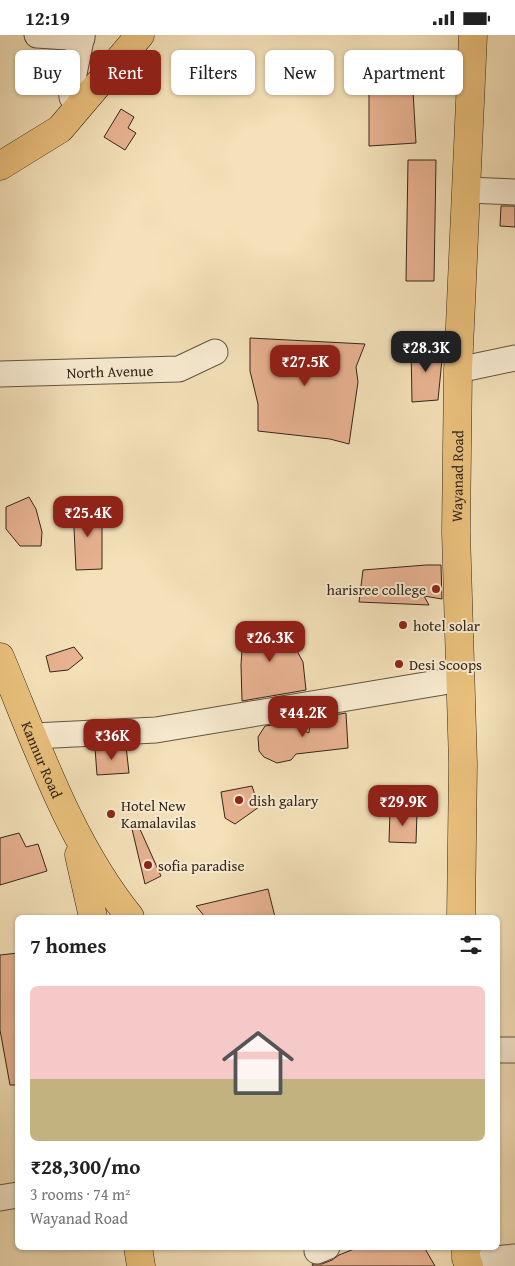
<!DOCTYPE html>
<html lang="en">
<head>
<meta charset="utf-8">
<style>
	:root { --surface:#fff; --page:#f2f2f2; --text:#222; --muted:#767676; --accent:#8f2418 }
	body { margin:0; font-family:"Gentium Book Plus",serif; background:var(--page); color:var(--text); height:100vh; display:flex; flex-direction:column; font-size:19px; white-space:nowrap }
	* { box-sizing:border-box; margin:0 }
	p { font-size:16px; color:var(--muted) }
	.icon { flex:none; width:28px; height:28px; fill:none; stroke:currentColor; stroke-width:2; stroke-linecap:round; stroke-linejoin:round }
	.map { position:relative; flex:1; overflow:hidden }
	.sheet { position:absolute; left:15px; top:880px; width:485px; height:335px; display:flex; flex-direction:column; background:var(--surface); border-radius:8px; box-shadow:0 1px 4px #0004 }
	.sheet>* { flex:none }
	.hud { position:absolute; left:15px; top:15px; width:485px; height:45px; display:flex; gap:10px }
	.price { position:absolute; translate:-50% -42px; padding:0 11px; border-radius:10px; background:var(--accent); color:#fff; font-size:16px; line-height:32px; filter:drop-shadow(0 1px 2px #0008) }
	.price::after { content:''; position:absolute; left:50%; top:30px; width:15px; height:11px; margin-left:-8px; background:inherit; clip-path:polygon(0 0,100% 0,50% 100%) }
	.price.selected { background:#222; color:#fff }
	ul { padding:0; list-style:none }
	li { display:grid; align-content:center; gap:10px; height:265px; padding:0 15px }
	li span { display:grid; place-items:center; height:155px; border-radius:8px; color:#555 }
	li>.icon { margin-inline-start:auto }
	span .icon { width:90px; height:90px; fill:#fffc; stroke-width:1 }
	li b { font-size:21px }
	h2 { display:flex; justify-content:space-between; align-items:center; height:60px; padding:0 15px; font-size:21px }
	.tag { padding:0 18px; border-radius:8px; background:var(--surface); box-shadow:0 1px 4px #0004; font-size:18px; line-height:45px }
	.tag.selected { background:var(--accent); color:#fff }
	.status { display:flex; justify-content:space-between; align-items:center; height:35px; padding:0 25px; background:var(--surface); direction:ltr }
	.status svg { height:14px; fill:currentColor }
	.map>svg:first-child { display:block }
</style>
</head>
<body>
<div class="status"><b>12:19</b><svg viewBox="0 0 49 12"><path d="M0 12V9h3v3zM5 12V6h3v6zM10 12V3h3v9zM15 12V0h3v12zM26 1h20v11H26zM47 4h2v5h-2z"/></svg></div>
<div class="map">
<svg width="515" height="1231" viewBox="0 0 515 1231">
	<rect width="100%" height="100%" fill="#f4e1b9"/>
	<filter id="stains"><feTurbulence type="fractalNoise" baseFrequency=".004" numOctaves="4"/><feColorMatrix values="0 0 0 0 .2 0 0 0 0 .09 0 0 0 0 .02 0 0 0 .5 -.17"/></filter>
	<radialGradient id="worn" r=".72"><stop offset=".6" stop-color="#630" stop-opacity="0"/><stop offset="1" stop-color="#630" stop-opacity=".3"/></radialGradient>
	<path fill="#e8b291" stroke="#34261a" d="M 392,16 L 411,22 L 416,108 L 369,111 L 369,21 Z
		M 121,74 L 134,82 L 128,93 L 136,98 L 125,115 L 104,102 Z
		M 408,125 L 436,125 L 434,246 L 406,246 Z
		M 501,171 L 515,171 L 515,192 L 500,191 Z
		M 250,303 L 365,309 L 356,332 L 358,347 L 349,409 L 330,404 L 258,396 L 258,369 L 250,336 Z
		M 411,311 L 443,314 L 438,365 L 412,367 Z
		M 29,462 L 36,474 L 42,497 L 41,511 L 20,511 L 6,494 L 6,472 Z
		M 73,472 L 102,472 L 102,534 L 76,535 Z
		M 426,530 L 441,530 L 442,564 L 424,561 L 429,570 L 359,567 L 363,535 Z
		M 261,588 L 283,590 L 303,627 L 306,655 L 242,666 L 241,630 L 243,598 Z
		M 74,612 L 83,623 L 68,635 L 50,637 L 46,621 Z
		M 346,678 L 348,713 L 296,719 L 291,725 L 277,728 L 264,722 L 259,716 L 258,702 L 265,691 L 287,688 L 309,698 L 310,684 Z
		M 126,711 L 129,738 L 97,740 L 95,713 Z
		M 252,751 L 259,772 L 235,789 L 225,783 L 221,757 Z
		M 390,775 L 417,776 L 416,808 L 389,807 Z
		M 139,792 L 161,841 L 145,849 L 132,794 Z
		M 19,798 L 26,812 L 38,809 L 47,836 L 0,850 L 0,803 Z
		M 268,854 L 275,882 L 205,882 L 196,871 Z
		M 18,918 L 18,1050 L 10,1050 L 0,995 L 0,920 Z
		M 359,1212 L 424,1212 L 435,1231 L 313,1231 L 312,1229 L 322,1229 L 332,1225 L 339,1220 Z"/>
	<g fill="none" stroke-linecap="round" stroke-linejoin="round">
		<defs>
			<g id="minor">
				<path d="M 37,0 L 82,3"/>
				<path d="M 81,68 L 72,62 L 71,53 L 82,0"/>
				<path d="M 467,155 L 515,157"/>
				<path d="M 458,335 L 515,323"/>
				<path id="s1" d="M 0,339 L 179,334 L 215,317"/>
				<path d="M 34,701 L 156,695 L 461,644"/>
				<path d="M 498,1015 L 515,1015"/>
				<path d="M 0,1163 L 18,1160"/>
				<path d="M 317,1216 L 327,1212"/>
				<path d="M 474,1231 L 493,1224 L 515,1222"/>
			</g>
			<g id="major">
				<path d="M 0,131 L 60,94 L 140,0"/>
				<path id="s2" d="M 0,622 C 37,710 70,808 130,882"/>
				<path d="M 79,820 L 93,882"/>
				<path id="s3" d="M 461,882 L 463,729 L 456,497 L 458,335 L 473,0"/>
				<path d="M 138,1212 L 141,1231"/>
				<path d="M 466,1212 L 466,1223 L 469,1231"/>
			</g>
		</defs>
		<use href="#minor" stroke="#645542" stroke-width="27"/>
		<use href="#major" stroke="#34261a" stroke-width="29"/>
		<use href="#minor" stroke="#f8ecd2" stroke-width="25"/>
		<use href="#major" stroke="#eac07c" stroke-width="28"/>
	</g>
	<g fill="#8f2418" stroke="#f8ecd2" stroke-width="2">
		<circle cx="436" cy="554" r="5"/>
		<circle cx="403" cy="590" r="5"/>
		<circle cx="399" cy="629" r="5"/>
		<circle cx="239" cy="765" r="5"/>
		<circle cx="111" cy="779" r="5"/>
		<circle cx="148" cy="830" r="5"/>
	</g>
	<g text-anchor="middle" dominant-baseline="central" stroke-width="4" stroke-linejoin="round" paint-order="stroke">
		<g font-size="15" fill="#34261a" stroke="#f8ecd2">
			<text stroke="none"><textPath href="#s1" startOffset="110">North Avenue</textPath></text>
			<text stroke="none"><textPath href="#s3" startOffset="441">Wayanad Road</textPath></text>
			<text stroke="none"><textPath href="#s2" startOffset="111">Kannur Road</textPath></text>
		</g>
		<g font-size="15" fill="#34261a" stroke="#f8ecd2" text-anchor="start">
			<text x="426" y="554" text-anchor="end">harisree college</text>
			<text x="413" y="590">hotel solar</text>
			<text x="409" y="629">Desi Scoops</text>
			<text x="249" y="765">dish galary</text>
			<text x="121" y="770">Hotel New<tspan x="121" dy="17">Kamalavilas</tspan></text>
			<text x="158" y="830">sofia paradise</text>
		</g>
	</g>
	<rect width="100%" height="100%" filter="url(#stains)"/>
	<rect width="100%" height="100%" fill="url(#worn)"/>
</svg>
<b class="price selected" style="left:426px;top:338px">₹28.3K</b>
<b class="price" style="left:305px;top:352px">₹27.5K</b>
<b class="price" style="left:88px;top:503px">₹25.4K</b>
<b class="price" style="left:270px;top:628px">₹26.3K</b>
<b class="price" style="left:303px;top:703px">₹44.2K</b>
<b class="price" style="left:112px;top:726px">₹36K</b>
<b class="price" style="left:403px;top:792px">₹29.9K</b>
<div class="hud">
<a class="tag">Buy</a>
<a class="tag selected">Rent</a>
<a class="tag">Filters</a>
<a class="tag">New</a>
<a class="tag">Apartment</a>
</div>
<section class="sheet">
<h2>7 homes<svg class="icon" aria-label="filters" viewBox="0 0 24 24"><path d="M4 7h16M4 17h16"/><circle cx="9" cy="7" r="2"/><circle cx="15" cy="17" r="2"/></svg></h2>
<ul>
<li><span style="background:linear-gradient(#f6c9c9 60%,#c2b280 0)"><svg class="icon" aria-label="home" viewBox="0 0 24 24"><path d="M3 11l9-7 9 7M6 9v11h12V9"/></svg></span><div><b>₹28,300/mo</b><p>3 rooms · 74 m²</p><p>Wayanad Road</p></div></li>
</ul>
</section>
</div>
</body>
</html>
